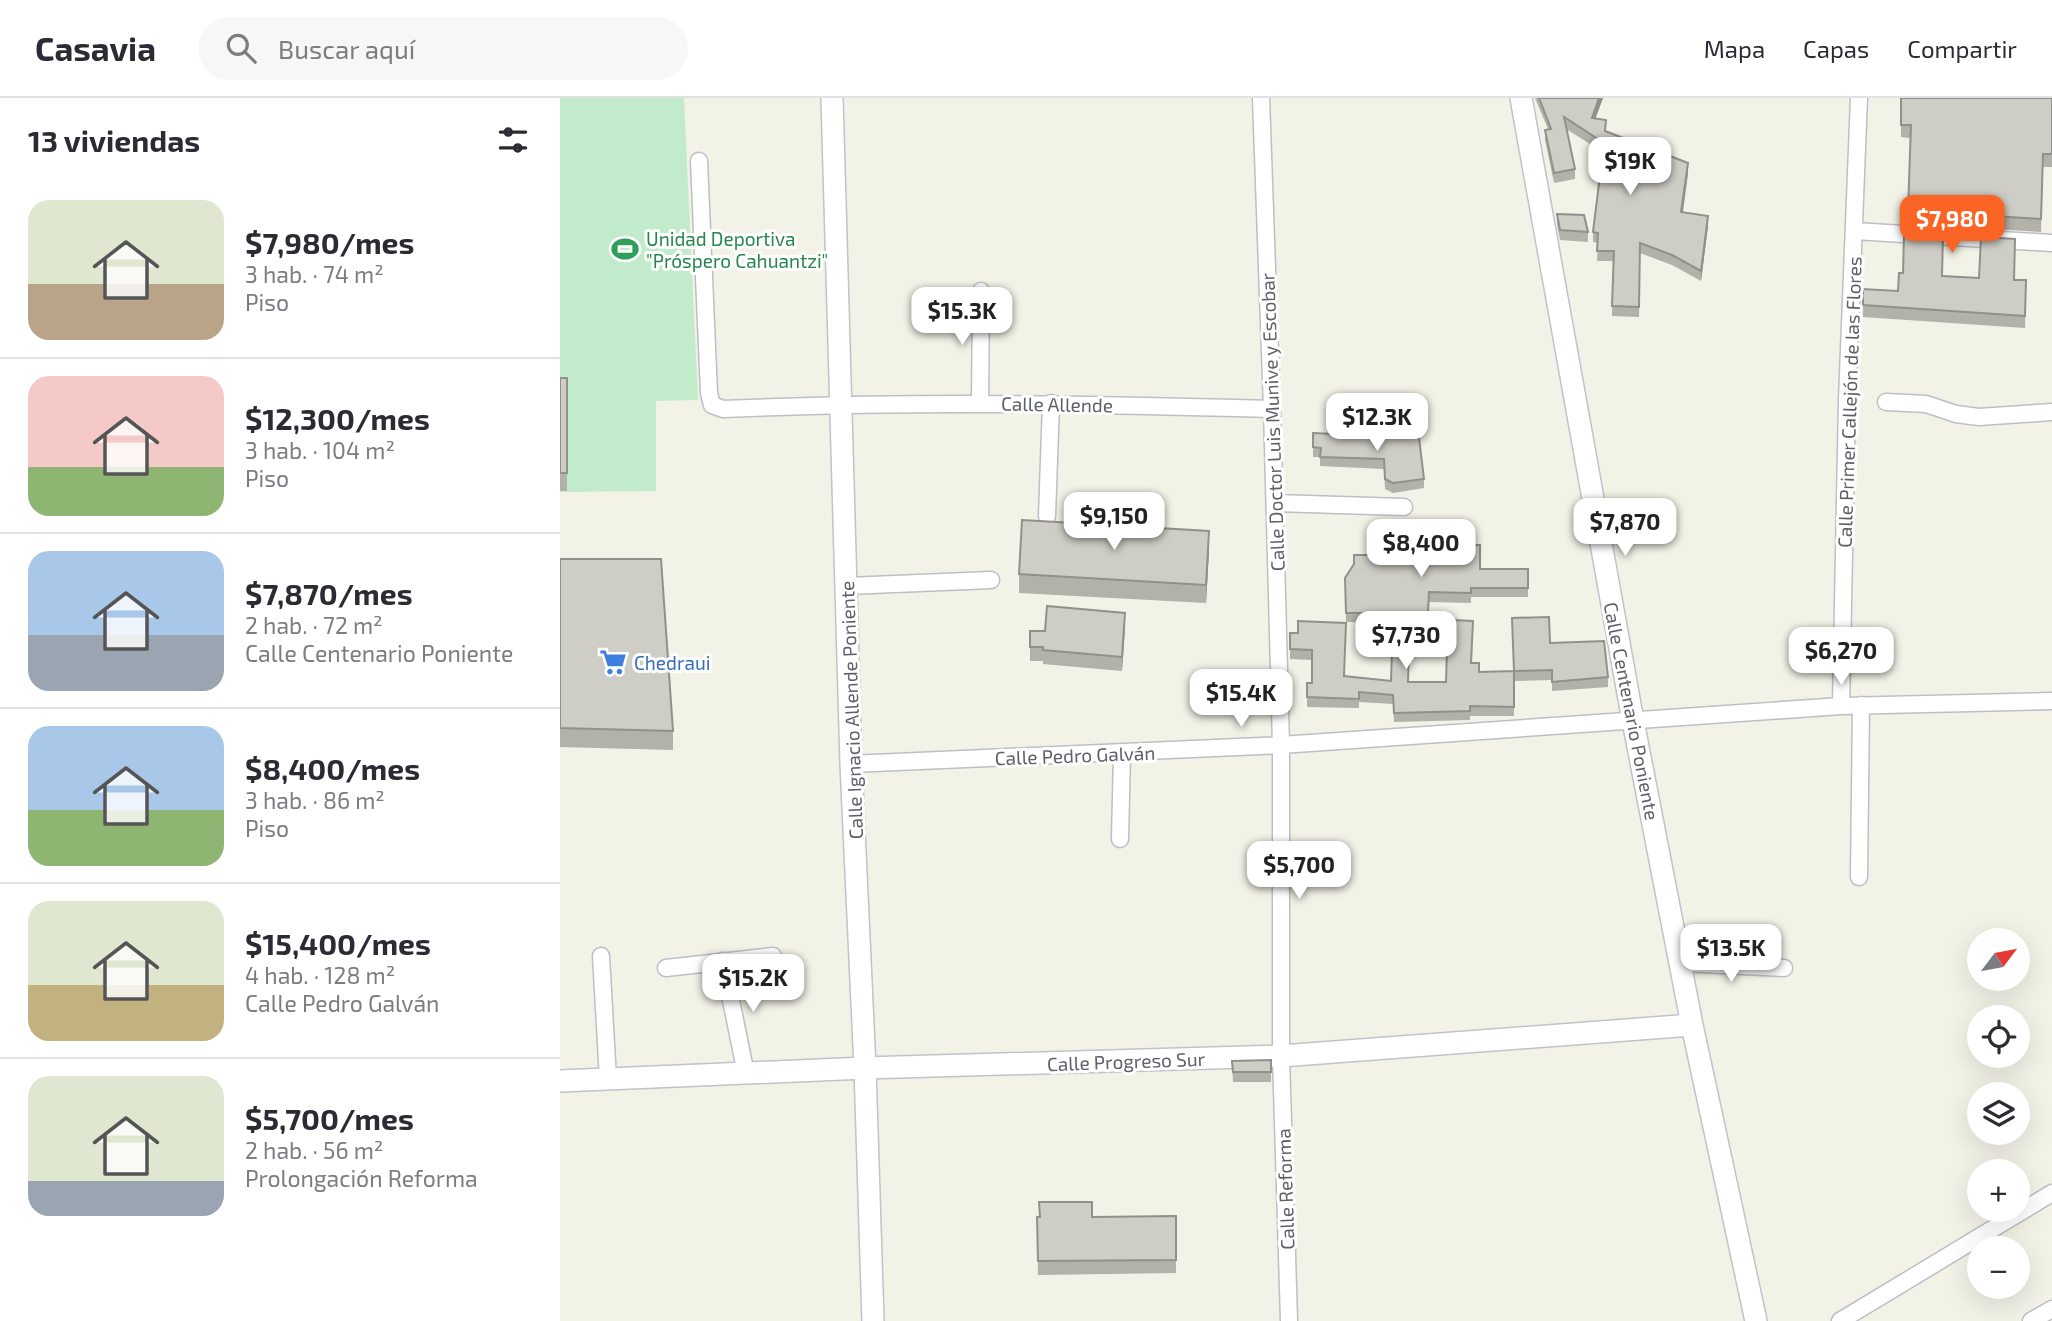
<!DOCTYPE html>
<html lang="es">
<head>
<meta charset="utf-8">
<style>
	:root { --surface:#fff; --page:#f7f7f7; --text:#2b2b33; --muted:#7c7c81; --line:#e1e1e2; --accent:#fa6525 }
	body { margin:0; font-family:"Exo 2",sans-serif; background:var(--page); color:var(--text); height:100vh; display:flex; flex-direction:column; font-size:26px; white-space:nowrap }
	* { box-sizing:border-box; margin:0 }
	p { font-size:23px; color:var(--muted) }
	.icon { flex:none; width:38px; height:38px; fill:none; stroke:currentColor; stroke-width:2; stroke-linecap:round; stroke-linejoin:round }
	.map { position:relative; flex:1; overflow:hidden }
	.side { display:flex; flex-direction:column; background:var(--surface); width:560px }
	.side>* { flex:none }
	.needle { width:46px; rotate:58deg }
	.buttons { position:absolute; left:1407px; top:830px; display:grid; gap:14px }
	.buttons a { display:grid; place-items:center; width:63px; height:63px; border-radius:50%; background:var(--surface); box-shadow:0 7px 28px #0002; font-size:35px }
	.price { position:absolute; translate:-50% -60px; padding:0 16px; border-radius:14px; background:#fff; color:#222; font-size:23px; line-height:46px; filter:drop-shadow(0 2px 4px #0008) }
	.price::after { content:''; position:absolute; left:50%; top:42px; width:21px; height:16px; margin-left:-10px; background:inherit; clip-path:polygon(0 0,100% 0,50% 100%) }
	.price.on { background:var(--accent); color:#fff }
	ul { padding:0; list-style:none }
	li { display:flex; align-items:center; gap:21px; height:175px; padding:0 28px }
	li+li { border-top:2px solid var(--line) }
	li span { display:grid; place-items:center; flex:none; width:196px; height:140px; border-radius:21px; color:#555 }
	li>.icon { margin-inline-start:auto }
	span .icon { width:84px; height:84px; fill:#fffc; stroke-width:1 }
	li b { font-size:30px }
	h2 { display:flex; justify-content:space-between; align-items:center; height:84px; padding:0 28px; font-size:30px }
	header { display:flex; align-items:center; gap:42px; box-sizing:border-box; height:98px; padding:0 35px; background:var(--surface); border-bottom:2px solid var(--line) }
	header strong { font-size:33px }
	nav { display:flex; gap:38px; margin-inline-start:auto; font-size:24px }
	.search { width:490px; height:63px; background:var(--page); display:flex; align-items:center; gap:18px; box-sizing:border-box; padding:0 24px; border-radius:38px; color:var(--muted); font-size:26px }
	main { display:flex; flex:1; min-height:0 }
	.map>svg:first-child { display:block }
</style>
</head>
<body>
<header>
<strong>Casavia</strong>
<div class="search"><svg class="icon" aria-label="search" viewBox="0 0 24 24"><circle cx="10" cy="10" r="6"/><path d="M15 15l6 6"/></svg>Buscar aquí</div>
<nav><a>Mapa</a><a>Capas</a><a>Compartir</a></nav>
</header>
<main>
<section class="side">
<h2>13 viviendas<svg class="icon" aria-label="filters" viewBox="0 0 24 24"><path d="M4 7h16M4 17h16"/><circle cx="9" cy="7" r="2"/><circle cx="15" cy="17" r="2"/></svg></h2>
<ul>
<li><span style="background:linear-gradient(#dfe7d0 60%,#b9a48a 0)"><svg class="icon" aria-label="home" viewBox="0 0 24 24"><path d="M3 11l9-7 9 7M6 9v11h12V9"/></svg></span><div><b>$7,980/mes</b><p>3 hab. · 74 m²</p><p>Piso</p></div></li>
<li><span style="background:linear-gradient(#f6c9c9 65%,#8fb573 0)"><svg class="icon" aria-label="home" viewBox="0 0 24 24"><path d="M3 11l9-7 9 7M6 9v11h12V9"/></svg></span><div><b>$12,300/mes</b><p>3 hab. · 104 m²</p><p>Piso</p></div></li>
<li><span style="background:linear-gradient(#a9c7e8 60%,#9aa5b1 0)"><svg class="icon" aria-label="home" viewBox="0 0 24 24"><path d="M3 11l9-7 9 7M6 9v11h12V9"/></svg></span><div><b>$7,870/mes</b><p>2 hab. · 72 m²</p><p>Calle Centenario Poniente</p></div></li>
<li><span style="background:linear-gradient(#a9c7e8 60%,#8fb573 0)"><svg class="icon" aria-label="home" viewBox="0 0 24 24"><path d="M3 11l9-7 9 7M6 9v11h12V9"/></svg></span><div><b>$8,400/mes</b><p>3 hab. · 86 m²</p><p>Piso</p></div></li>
<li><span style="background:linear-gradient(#dfe7d0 60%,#c2b280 0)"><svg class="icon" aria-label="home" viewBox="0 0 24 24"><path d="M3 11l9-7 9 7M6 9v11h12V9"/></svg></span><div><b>$15,400/mes</b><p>4 hab. · 128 m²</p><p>Calle Pedro Galván</p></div></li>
<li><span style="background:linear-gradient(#dfe7d0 75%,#9aa5b1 0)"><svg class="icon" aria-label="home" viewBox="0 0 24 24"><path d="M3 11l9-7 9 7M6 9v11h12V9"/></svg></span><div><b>$5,700/mes</b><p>2 hab. · 56 m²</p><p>Prolongación Reforma</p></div></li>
</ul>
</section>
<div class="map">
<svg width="1492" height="1223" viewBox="0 0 1492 1223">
	<rect width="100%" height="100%" fill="#f2f2e7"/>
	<path fill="#c2ebcb" d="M 0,0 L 124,0 L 138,302 L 96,303 L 96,393 L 0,394 Z"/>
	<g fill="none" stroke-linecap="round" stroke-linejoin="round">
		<defs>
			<path id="street" d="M 701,0 L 712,311 L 721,647 L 721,958 L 729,1223
				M 139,63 L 149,295 L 152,307 L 163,311 C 346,303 529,306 712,311
				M 1295,133 L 1492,145
				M 1326,304 L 1366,306 L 1396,316 L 1419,319 L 1492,314
				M 420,305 L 421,193
				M 715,405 L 844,409
				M 487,418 L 491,305
				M 287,488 L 431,482
				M 1281,608 L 1287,302 L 1299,0
				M 291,666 L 721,647 L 1281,608 L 1492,603
				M 560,741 L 562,655
				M 1299,779 L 1301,607
				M 41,858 L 48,981
				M 163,863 L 186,976
				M 1120,865 L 1224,870
				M 106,870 L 213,858
				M 1280,1223 L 1492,1095
				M 1471,1223 L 1492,1211"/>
			<path id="secondary" d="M 272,0 L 291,666 L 305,970 L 313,1223
				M 961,0 L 1073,623 L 1132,927 L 1196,1223
				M 0,983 L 305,970 L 721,958 L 1132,927"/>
		</defs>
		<use href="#street" stroke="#bebfc6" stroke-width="19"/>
		<use href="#secondary" stroke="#c1c2ca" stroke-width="24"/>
		<use href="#street" stroke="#fff" stroke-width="16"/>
		<use href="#secondary" stroke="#fff" stroke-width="21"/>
	</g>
	<path fill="#b2b1aa" d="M 975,0 L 1043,0 L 1035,20 L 1046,33 L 1128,75 L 1123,115 L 1148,128 L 1141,183 L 1112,167 L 1080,155 L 1079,219 L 1052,218 L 1053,163 L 1037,163 L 1038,145 L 1033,144 L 1033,134 L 1043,54 L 1006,31 L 1015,71 L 1015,81 L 994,85 L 985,42 L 985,32 L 988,31 Z
		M 1341,0 L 1492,0 L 1492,69 L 1483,69 L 1481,134 L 1348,126 L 1350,40 L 1341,39 Z
		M 997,116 L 1028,134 L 1028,144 L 1000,142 L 997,126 Z
		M 1343,175 L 1454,182 L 1466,195 L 1465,230 L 1303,219 L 1303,191 L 1338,193 Z
		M 0,280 L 7,280 L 7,393 L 0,393 Z
		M 753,335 L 859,340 L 864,381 L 864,390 L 833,395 L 825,391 L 824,371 L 760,368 L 760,359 L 753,359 Z
		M 649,452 L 646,505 L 459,495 L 459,476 Z
		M 870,457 L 920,471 L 968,471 L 968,499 L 911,499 L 911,505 L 869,504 L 868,525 L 786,524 L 785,480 Z
		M 0,461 L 113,633 L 113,652 L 0,649 Z
		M 870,521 L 919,574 L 954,573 L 990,545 L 1048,579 L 1048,589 L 992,593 L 992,582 L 954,583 L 954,575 L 954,618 L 910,618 L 910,622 L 834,624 L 833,606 L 799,604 L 799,610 L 747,609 L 747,585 L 752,585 L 752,562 L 730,561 L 730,535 L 785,578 L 848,584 L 886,584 L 887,558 L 869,557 Z
		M 565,529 L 562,573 L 483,566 L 483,563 L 470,563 L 470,533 L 485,533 Z
		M 711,962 L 711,984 L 673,984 L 672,963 Z
		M 616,1118 L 616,1175 L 478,1177 L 477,1119 Z"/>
	<path fill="#91908b" d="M 1039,0 L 1043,0 L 1032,30 L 1032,20 Z
		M 1128,65 L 1128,75 L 1121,125 L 1121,114 Z
		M 1148,118 L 1148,128 L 1141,183 L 1141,173 Z
		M 649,433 L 649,452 L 646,505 L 646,487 Z
		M 565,515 L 565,529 L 562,573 L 562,559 Z"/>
	<path fill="#cfcec6" stroke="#91908b" stroke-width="2" d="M 979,0 L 1039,0 L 1032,20 L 1046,22 L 1045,33 L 1128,65 L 1121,114 L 1148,118 L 1141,173 L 1112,157 L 1080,145 L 1079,209 L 1052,208 L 1054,153 L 1037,153 L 1038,135 L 1033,134 L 1044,45 L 1004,19 L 1015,71 L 994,75 L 985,32 L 991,31 Z
		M 1341,0 L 1492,0 L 1492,56 L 1483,56 L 1481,121 L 1348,113 L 1351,27 L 1341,27 Z
		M 997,116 L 1024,117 L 1028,134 L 1000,132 Z
		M 1347,134 L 1383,137 L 1382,178 L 1419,180 L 1421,139 L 1455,141 L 1454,182 L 1466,182 L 1465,218 L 1303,207 L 1303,191 L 1338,193 L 1339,175 L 1343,175 L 1344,137 L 1347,137 Z
		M 0,280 L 7,280 L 7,375 L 0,375 Z
		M 753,335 L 859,340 L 864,381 L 833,385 L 825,381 L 824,361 L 760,359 L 761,350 L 753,349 Z
		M 462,422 L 649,433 L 646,487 L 459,476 Z
		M 870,447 L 920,447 L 920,471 L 968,471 L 968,490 L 911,490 L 911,495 L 869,494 L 868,515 L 786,515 L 785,480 L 794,466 L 794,457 L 870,457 Z
		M 0,461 L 101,461 L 113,633 L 0,630 Z
		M 487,508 L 565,515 L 562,559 L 483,552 L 483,549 L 470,549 L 470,533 L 485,533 Z
		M 989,519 L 990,545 L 1044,543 L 1048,579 L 992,584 L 992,572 L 954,573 L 952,520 Z
		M 870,521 L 913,523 L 911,565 L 919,565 L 919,574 L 954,573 L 954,609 L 910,608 L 910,613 L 834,615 L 833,597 L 799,594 L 799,601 L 747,599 L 747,585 L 752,585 L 752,552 L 730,551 L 730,535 L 738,535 L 738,523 L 786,525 L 784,578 L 831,583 L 832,553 L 849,554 L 848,584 L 886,584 L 887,549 L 869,548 Z
		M 711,962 L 711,974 L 673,974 L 672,963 Z
		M 479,1104 L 532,1104 L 532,1119 L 616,1118 L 616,1162 L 478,1163 L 477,1119 L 480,1119 Z"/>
	<defs>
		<symbol id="stadium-bare" viewBox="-9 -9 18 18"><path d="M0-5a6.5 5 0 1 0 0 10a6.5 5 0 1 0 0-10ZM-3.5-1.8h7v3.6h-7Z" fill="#2e9e5b" stroke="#fff" stroke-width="2.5" paint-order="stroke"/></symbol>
		<symbol id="supermarket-bare" viewBox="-9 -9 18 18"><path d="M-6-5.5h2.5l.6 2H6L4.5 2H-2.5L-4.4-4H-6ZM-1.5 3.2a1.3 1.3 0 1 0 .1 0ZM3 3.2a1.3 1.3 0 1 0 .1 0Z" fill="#3f7fe0" stroke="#fff" stroke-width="2.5" paint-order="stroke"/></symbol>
	</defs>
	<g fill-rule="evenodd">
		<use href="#stadium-bare" x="46" y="132" width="38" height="38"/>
		<use href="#supermarket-bare" x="34" y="545" width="38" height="38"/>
	</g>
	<g text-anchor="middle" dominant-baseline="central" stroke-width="6" stroke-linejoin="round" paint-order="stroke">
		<g font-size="19" fill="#27864d" stroke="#fff" text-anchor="start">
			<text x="86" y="140">Unidad Deportiva<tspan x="86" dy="22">"Próspero Cahuantzi"</tspan></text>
		</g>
		<g font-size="19" fill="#5e6069" stroke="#fff">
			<text transform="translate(1289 304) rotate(-88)">Calle Primer Callejón de las Flores</text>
			<text transform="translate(497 306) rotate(1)">Calle Allende</text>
			<text transform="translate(712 324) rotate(-92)">Calle Doctor Luis Munive y Escobar</text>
			<text transform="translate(291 612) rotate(-92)">Calle Ignacio Allende Poniente</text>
			<text transform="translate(1072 613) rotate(79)">Calle Centenario Poniente</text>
			<text transform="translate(515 657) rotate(-2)">Calle Pedro Galván</text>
			<text transform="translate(566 963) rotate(-2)">Calle Progreso Sur</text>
			<text transform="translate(725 1091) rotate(-92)">Calle Reforma</text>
		</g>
		<g font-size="19" fill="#366cbe" stroke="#fff" text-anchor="start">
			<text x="74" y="564">Chedraui</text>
		</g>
	</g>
</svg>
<div class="buttons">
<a><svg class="needle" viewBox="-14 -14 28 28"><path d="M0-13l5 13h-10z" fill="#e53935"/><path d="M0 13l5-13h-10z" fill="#7c7c81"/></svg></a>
<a><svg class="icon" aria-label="locate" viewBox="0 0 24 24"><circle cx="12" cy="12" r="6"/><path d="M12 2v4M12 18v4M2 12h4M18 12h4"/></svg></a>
<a><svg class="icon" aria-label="layers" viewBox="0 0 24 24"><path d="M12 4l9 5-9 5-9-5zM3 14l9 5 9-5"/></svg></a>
<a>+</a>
<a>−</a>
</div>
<b class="price" style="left:1070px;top:99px">$19K</b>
<b class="price on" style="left:1392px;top:157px">$7,980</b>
<b class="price" style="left:402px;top:249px">$15.3K</b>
<b class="price" style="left:817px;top:355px">$12.3K</b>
<b class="price" style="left:554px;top:454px">$9,150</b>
<b class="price" style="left:1065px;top:460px">$7,870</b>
<b class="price" style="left:861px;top:481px">$8,400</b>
<b class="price" style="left:846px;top:573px">$7,730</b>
<b class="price" style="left:1281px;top:589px">$6,270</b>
<b class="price" style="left:681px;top:631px">$15.4K</b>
<b class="price" style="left:739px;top:803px">$5,700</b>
<b class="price" style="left:1171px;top:886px">$13.5K</b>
<b class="price" style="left:193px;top:916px">$15.2K</b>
</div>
</main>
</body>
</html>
